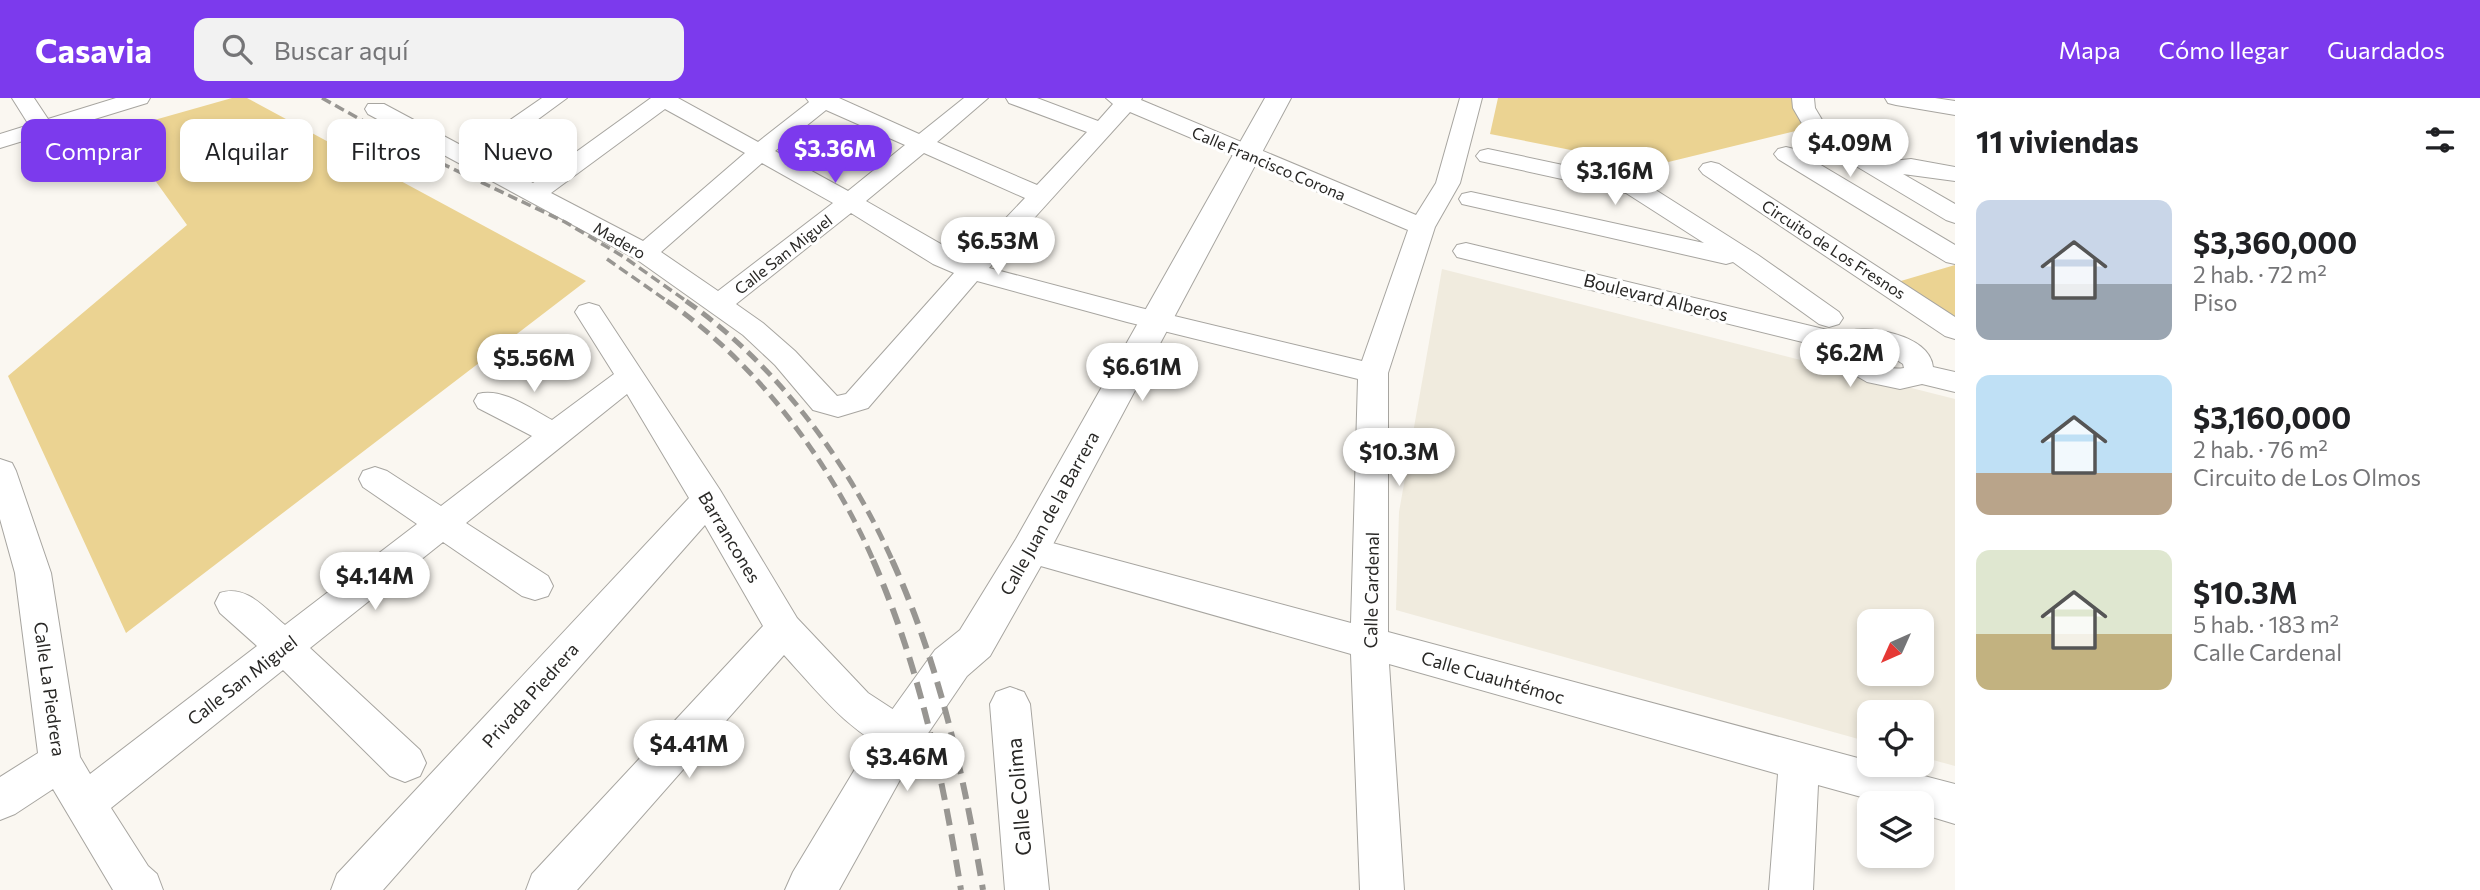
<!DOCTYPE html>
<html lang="es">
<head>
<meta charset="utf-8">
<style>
	:root { --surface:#fff; --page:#f2f2f2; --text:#202124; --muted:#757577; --accent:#7c3aed }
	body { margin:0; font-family:Commissioner,sans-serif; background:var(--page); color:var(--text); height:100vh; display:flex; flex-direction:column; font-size:26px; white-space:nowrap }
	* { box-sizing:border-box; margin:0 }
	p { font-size:23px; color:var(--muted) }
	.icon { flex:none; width:38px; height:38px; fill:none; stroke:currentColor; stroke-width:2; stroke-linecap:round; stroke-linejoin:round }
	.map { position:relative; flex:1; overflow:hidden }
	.sheet { display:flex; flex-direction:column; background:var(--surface); width:525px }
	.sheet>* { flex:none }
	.guide { position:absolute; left:21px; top:21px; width:665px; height:63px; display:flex; gap:14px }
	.needle { width:46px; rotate:225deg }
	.buttons { position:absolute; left:1857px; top:511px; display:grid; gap:14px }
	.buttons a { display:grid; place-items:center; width:77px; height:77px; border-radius:14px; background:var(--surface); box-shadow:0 4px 10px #0003; font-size:35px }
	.price { position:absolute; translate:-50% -60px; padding:0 16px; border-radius:24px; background:#fff; color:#222; font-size:23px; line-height:46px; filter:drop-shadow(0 2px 4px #0008) }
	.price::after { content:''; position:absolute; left:50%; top:42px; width:21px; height:16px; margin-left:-10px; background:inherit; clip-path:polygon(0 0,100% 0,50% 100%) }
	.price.current { background:var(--accent); color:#fff }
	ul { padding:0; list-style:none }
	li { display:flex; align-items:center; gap:21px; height:175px; padding:0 21px }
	li span { display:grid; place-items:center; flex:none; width:196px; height:140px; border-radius:14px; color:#555 }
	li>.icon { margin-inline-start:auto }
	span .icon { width:84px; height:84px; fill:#fffc; stroke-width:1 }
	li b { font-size:30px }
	h2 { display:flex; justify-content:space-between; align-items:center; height:84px; padding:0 21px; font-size:30px }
	.tag { padding:0 24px; border-radius:14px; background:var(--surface); box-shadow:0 4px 10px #0003; font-size:24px; line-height:63px }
	.tag.current { background:var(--accent); color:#fff }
	header { display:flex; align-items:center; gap:42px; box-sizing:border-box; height:98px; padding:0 35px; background:var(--accent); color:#fff }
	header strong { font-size:33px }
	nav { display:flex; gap:38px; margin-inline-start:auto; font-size:24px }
	.search { width:490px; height:63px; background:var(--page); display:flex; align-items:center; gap:18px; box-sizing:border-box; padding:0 24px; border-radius:14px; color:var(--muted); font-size:26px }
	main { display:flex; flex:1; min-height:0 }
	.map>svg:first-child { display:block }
</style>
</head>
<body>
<header>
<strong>Casavia</strong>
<div class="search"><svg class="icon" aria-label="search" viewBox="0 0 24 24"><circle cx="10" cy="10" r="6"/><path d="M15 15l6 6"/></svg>Buscar aquí</div>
<nav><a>Mapa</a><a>Cómo llegar</a><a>Guardados</a></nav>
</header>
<main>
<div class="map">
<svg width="1955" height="792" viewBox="0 0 1955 792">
	<rect width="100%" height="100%" fill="#faf7f1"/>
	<path fill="#f0ebde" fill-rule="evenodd" d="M 1442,171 L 1955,301 L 1955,668 L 1922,659 L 1922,614 L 1869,614 L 1869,644 L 1396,512 L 1399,414 ZM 1869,523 L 1922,523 L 1922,576 L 1869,576 Z"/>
	<path fill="#ebd392" d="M 232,0 L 247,0 L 586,183 L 126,535 L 8,278 L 187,127 L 119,32 Z
		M 1498,0 L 1794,0 L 1808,30 L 1652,68 L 1490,36 Z
		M 1955,167 L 1955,225 L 1894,185 Z"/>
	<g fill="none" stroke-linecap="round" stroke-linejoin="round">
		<defs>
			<path id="minor" d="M 12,0 L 34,0 L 48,21 L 116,0 L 150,0 L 147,5 L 0,50 L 0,36 L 29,27 Z
				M 542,0 L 567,0 L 485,60 L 533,85 L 651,0 L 678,0 L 758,44 L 809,4 L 806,0 L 839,0 L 919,36 L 964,0 L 988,0 L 937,44 L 1037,87 L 1087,34 L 1009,5 L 1006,0 L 1037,0 L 1098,23 L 1113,6 L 1106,0 L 1142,0 L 1141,2 L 1416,117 L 1436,85 L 1460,0 L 1482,0 L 1460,85 L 1435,129 L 1388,275 L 1388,534 L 1869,663 L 1869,667 L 1882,667 L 1955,686 L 1955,726 L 1922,716 L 1922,705 L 1883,705 L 1818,687 L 1813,792 L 1769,792 L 1778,676 L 1389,566 L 1404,792 L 1360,792 L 1351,556 L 1030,465 L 1018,461 L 1013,452 L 1018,443 L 1030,439 L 1351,525 L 1358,281 L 1127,224 L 977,183 L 868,310 L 838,319 L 813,312 L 775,267 L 743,237 L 636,161 L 368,16 L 365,11 L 368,6 L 384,6 L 468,51 ZM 665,11 L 745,55 L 643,143 L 551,95 ZM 826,12 L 905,47 L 848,93 L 775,53 ZM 1130,14 L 1408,132 L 1362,263 L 1141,210 L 989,170 ZM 924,55 L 1025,100 L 967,161 L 866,103 ZM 762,65 L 833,105 L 718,193 L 661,154 ZM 851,115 L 933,166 L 954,175 L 846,296 L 837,298 L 795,253 L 763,225 L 736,206 Z
				M 1792,0 L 1814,0 L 1815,10 L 1828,32 L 1883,64 L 1911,61 L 1955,69 L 1955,83 L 1903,76 L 1955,106 L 1955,125 L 1946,122 L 1811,41 L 1793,10 Z
				M 1885,0 L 1935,0 L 1955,3 L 1955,17 L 1896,7 L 1888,5 Z
				M 1786,49 L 1794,51 L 1955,147 L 1955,166 L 1946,164 L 1778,61 L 1774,56 L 1778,51 Z
				M 1488,51 L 1643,84 L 1758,157 L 1839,214 L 1843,220 L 1839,226 L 1829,229 L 1819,226 L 1733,164 L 1726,166 L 1462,106 L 1459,101 L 1462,96 L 1471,94 L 1704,145 L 1626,95 L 1480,63 L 1476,58 L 1480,53 Z
				M 1711,64 L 1719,66 L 1955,219 L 1955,241 L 1945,238 L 1703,76 L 1699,71 L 1703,66 Z
				M 1466,145 L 1840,235 C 1865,225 1930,236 1933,269 L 1955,274 L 1955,294 L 1922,286 L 1900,291 L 1867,284 L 1848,273 L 1831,251 L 1457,159 L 1453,153 L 1457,147 ZM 1861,248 L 1880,251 L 1903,266 L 1904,270 C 1886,273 1873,264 1861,253 Z
				M 589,205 L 599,208 L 720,392 L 797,520 L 868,595 L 914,625 L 920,638 L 914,651 L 900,656 C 851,638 818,594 784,557 L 577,792 L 526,792 L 532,776 L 763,528 L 705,427 L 383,792 L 331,792 L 337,776 L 689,400 L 627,296 L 466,425 L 548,478 L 553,488 L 548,498 L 535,502 L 522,498 L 443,444 L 310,550 L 420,652 L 426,665 L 420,678 L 405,684 L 390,678 L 283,572 L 111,710 L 148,768 L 157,776 L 163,792 L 113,792 L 53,691 L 15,716 L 0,722 L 0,679 L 38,655 L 15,475 L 0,421 L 0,361 L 12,365 L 16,373 L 51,475 L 80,659 L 90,676 L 257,548 L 220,515 L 215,505 L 220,495 C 247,486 265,511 285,527 L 417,426 L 363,389 L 359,381 L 363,373 L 375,369 L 387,373 L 441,408 L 532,338 L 478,310 L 474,303 L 478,296 C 502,289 531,311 552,322 L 614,276 L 575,214 L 579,208 Z
				M 1010,589 L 1024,594 L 1030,606 L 1049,792 L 1005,792 L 990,606 L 996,594 Z"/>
			<path id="major" d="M 1265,0 L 1291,0 L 1050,452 L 990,558 L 967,578 L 916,653 L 839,792 L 785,792 L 793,774 L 884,623 L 935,552 L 960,532 L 1016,441 Z"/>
		</defs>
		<use href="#minor" stroke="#a7a5a0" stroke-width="2"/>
		<use href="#major" stroke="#a7a5a0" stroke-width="2"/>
		<use href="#minor" fill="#fff" fill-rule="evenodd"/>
		<use href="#major" fill="#fff" fill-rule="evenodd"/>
		<path stroke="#989692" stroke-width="3.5" stroke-dasharray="10 5" stroke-linecap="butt" d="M 322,0 L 428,59 L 565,124 L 624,159 L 689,205
			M 607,161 L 670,205"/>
		<path stroke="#989692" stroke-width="5" stroke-dasharray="13 7" stroke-linecap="butt" d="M 667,203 C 758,266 830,363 874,464
			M 686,203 C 777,267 848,363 893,464"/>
		<path stroke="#989692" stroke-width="6" stroke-dasharray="17 9" stroke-linecap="butt" d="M 873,462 C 920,570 942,677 961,792
			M 892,462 C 940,568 964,678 983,792"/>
	</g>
	<g text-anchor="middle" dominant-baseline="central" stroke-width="6" stroke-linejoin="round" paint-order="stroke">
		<g font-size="16" fill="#292826" stroke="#fff">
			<text transform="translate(1269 65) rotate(23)">Calle Francisco Corona</text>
			<text transform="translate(620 142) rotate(30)">Madero</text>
			<text transform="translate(1834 151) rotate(33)">Circuito de Los Fresnos</text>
			<text transform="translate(783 156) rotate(-38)">Calle San Miguel</text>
		</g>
		<g font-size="18" fill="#292826" stroke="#fff">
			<text transform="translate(1656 199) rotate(14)">Boulevard Alberos</text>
			<text transform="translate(1049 415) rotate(-61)">Calle Juan de la Barrera</text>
			<text transform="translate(730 439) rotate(59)">Barrancones</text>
			<text transform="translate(1371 492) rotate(-89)">Calle Cardenal</text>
			<text transform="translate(1493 579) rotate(16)">Calle Cuauhtémoc</text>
			<text transform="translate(242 582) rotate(-38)">Calle San Miguel</text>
			<text transform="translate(50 591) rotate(82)">Calle La Piedrera</text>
			<text transform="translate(530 597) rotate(-48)">Privada Piedrera</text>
		</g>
		<g font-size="21" fill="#292826" stroke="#fff">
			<text transform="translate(1018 699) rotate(-95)">Calle Colima</text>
		</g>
	</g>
</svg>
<div class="buttons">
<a><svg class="needle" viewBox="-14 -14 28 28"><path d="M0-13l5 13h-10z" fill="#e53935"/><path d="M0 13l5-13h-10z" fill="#757577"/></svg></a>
<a><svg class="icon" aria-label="locate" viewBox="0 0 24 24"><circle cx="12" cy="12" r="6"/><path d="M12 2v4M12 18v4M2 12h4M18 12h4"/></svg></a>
<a><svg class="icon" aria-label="layers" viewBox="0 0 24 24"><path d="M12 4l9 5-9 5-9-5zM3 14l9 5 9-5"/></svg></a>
</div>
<b class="price" style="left:1850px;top:81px">$4.09M</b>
<b class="price current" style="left:835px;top:87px">$3.36M</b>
<b class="price" style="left:1615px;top:109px">$3.16M</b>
<b class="price" style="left:998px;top:179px">$6.53M</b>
<b class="price" style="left:1850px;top:291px">$6.2M</b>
<b class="price" style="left:534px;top:296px">$5.56M</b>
<b class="price" style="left:1142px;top:305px">$6.61M</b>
<b class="price" style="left:1399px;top:390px">$10.3M</b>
<b class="price" style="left:375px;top:514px">$4.14M</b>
<b class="price" style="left:689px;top:682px">$4.41M</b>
<b class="price" style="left:907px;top:695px">$3.46M</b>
<div class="guide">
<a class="tag current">Comprar</a>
<a class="tag">Alquilar</a>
<a class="tag">Filtros</a>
<a class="tag">Nuevo</a>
</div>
</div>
<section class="sheet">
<h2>11 viviendas<svg class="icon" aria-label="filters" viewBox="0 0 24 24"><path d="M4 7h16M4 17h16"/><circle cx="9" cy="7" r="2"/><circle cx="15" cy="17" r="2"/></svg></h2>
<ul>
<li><span style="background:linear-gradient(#c9d6e8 60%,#9aa5b1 0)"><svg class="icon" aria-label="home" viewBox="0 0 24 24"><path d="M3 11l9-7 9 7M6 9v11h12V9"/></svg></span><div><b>$3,360,000</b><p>2 hab. · 72 m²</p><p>Piso</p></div></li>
<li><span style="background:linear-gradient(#bfe0f5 70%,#b9a48a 0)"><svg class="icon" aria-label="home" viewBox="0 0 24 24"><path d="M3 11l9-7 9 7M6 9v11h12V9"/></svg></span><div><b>$3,160,000</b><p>2 hab. · 76 m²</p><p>Circuito de Los Olmos</p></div></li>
<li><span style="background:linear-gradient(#dfe7d0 60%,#c2b280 0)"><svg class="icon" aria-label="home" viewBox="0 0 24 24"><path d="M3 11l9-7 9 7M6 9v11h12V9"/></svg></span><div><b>$10.3M</b><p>5 hab. · 183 m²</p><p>Calle Cardenal</p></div></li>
</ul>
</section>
</main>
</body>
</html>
